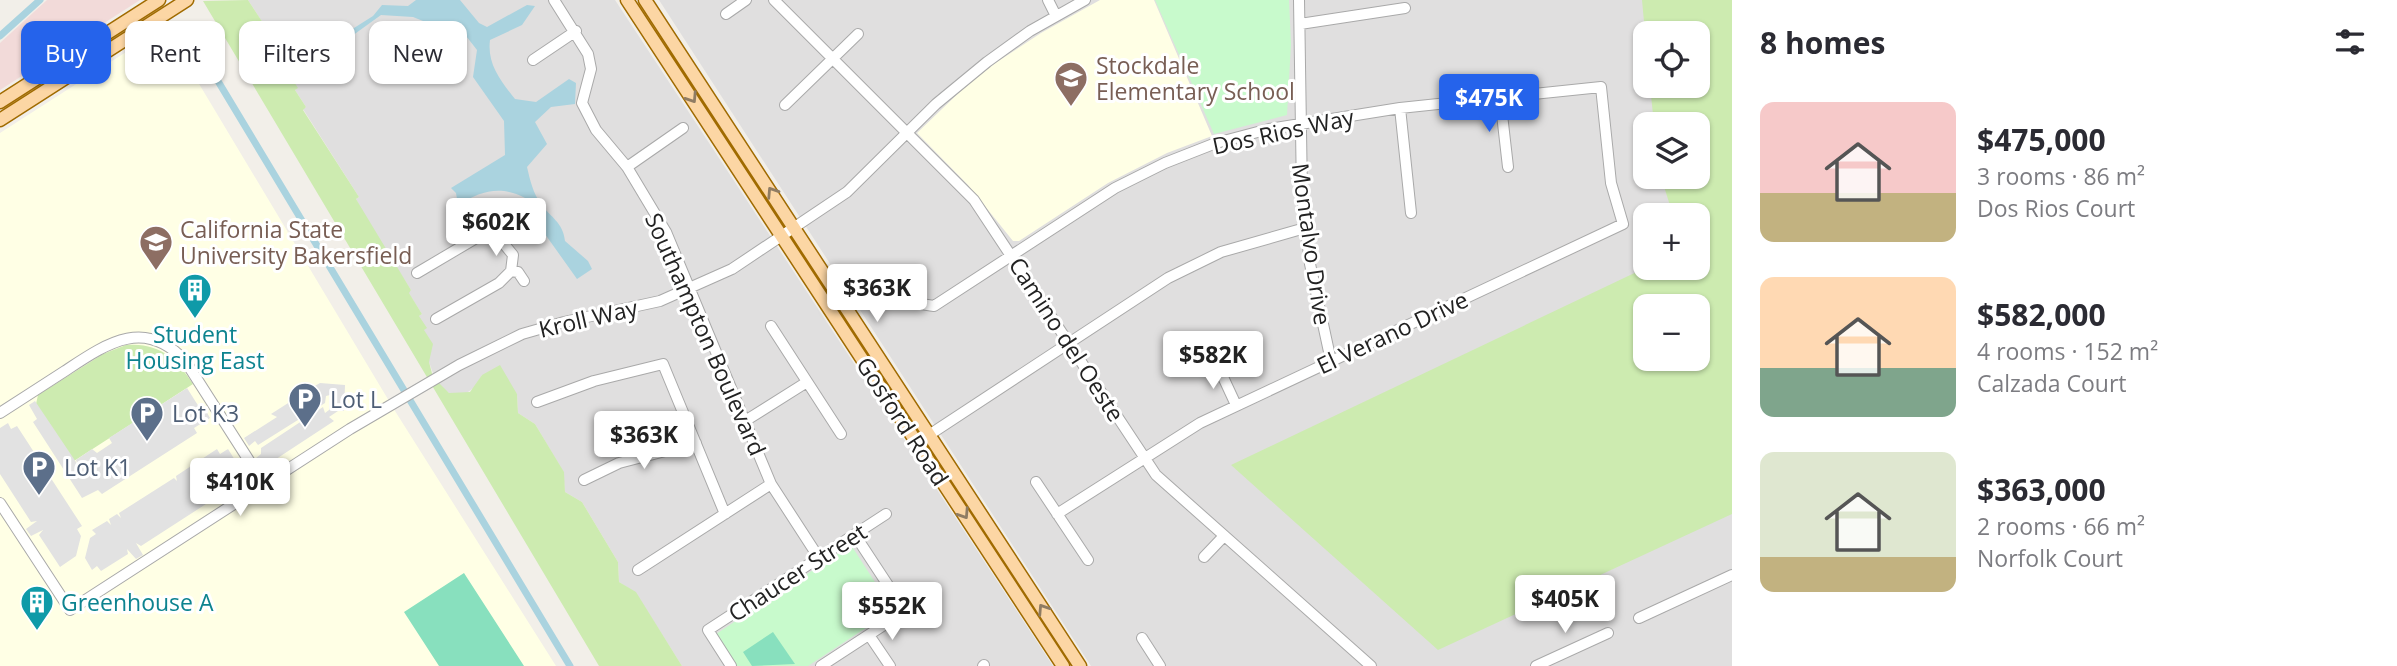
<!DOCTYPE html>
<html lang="en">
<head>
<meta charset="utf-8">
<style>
	:root { --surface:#fff; --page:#f7f7f7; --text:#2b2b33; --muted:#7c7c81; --accent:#2563eb }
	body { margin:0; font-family:"Open Sans",sans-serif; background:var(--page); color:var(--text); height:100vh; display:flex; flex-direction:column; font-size:26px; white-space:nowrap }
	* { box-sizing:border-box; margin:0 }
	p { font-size:23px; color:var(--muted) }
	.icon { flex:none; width:38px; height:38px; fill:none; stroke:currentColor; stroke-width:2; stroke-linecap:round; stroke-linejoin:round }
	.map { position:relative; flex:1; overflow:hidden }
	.panel { display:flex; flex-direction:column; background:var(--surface); width:665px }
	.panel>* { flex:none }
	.guide { position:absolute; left:21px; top:21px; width:665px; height:63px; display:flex; gap:14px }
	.controls { position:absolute; left:1633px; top:21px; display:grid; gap:14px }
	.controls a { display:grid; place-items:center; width:77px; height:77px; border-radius:14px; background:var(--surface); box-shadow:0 2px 5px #0004; font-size:35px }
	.price { position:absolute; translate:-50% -60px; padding:0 16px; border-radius:7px; background:#fff; color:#222; font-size:23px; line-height:46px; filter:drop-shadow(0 2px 4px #0008) }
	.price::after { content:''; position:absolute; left:50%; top:42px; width:21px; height:16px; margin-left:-10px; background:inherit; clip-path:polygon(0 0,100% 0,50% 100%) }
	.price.on { background:var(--accent); color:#fff }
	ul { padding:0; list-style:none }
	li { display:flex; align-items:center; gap:21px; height:175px; padding:0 28px }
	li span { display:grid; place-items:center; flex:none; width:196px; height:140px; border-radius:14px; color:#555 }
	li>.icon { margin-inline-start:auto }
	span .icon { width:84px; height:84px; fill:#fffc; stroke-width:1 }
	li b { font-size:30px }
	h2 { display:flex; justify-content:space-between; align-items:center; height:84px; padding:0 28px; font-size:30px }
	.pill { padding:0 24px; border-radius:14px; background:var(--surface); box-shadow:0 2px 5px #0004; font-size:24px; line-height:63px }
	.pill.on { background:var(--accent); color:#fff }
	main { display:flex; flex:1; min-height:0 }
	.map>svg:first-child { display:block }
</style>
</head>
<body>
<main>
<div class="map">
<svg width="1732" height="666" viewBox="0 0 1732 666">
	<rect width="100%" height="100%" fill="#f2efe9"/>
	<path fill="#e0dfdf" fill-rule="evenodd" d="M 248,0 L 615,0 L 1053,666 L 682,666 L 636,593 L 619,582 L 618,562 L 582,502 L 565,492 L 563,471 L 535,424 L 518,413 L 517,394 L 482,375 L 475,387 L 465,394 L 449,393 L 437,384 L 429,362 L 419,316 L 422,314 L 408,292 L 411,290 L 364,216 L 356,199 L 359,197 L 303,109 L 306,107 L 295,90 L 297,87 L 266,38 L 270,34 Z
		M 659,0 L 1732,0 L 1732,666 L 1091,666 ZM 1645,33 L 1698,33 L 1698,86 L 1645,86 ZM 1645,124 L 1698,124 L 1698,177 L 1645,177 ZM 1645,215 L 1698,215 L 1698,268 L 1645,268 ZM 1645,306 L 1698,306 L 1698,359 L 1645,359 Z"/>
	<path fill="#f2dad9" d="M 47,0 L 140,0 L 0,90 L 0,43 Z"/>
	<path fill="#ffffe5" d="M 1100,0 L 1154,0 L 1212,136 L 1167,153 L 1108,183 L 1019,241 L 1013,241 L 968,185 L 917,133 L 969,83 L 997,62 L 1041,33 Z
		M 165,27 L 395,411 L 556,666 L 0,666 L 0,133 Z"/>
	<path fill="#cdebb0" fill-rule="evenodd" d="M 248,0 L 271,35 L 266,38 L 298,88 L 295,90 L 306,107 L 303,110 L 359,197 L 356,199 L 411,290 L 409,293 L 422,314 L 419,316 L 427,328 L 424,330 L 433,344 L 429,362 L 433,377 L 449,393 L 470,392 L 482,375 L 500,365 L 517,394 L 518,413 L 535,424 L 564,472 L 565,492 L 582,502 L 618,562 L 619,582 L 636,592 L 682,666 L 599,666 L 203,1 Z
		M 1642,0 L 1732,0 L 1732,514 L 1438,650 L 1231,465 L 1645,268 L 1698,268 L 1698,215 L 1673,215 L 1661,177 L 1698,177 L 1698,124 L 1654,124 L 1650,86 L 1698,86 L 1698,33 L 1645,33 ZM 1698,306 L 1698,359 L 1645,359 L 1645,306 Z
		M 126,345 C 159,342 177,359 193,384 L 74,461 L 36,404 L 38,395 L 103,354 Z"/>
	<path fill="#c8facc" d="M 1155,0 L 1289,0 L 1291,44 L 1287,115 L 1214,134 Z
		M 851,545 L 893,610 L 808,666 L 737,666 L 716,634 Z"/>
	<path fill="#88e0be" d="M 464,573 L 524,666 L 439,666 L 404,612 Z
		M 773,632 L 795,664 L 752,666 L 743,652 Z"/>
	<path fill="#e2e2e2" d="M 320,383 L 345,385 L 344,411 L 338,411 L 329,417 L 334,421 L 270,463 L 266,458 L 259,462 L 256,458 L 261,454 L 261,448 L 323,407 L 325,413 L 329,410 L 330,395 L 326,396 L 325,403 L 258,445 L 255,441 L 249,446 L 244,438 L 277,417 L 271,414 L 296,398 L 302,401 L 311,395 L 306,391 Z
		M 187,388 L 199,407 L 196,412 L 201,414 L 206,411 L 210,418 L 194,428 L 197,433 L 102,494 L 98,490 L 82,498 L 33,422 L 37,419 L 29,405 L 35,401 L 78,465 L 76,460 L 92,449 L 97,453 L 112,443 L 109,438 Z
		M 8,423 L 11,429 L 17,426 L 82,526 L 77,529 L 81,536 L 76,556 L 60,567 L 39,535 L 43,530 L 31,536 L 26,529 L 37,521 L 31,522 L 0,474 L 0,428 Z
		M 217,449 L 220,454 L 228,449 L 243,473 L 237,477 L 240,482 L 141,546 L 136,543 L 143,555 L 136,559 L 127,549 L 128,554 L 101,571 L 97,566 L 92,570 L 85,558 L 90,538 L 96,534 L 92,530 L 107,521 L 111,525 L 109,519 L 117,514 L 121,518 L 119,513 L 174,478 L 177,481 L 176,476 Z"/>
	<path fill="#aad3df" d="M 416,0 L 460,0 L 479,23 L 487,27 L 527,5 L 535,6 L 522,25 L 490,40 C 487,64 500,80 515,99 L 536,102 L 569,79 L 576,83 L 575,104 L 551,107 L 535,122 L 547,144 L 527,167 C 530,180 533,193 541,204 C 551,218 563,222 565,241 L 588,261 L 592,269 L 577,279 L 530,213 L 525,198 C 500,185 481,191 458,205 L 456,193 L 451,188 L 505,155 L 504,121 L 473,77 L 477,50 L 456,23 L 433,25 L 413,17 L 381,15 L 338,46 L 335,40 L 373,16 L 382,5 L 408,6 Z"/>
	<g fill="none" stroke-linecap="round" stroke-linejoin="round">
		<path stroke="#aad3df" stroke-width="7" d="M 189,33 L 570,666
			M 0,36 L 40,0"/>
		<defs>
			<path id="minor" d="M 554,0 L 588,54 L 591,69 L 582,103 L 596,130 L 627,167 L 666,232 L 771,484 L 819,558
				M 774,0 L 974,200 L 1156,475 L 1371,666
				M 1048,0 L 1056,16
				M 1299,0 L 1302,195 L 1310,264 L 1331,361
				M 726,14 L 746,0
				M 1300,24 L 1405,8
				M 533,60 L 576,31
				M 1500,97 L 1508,167
				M 785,105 L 858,34
				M 1400,108 L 1411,213
				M 627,167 L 683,128
				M 511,271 L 518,272 L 524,281
				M 899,271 L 921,304 L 934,306 L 1115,188 L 1165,163 L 1216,143 L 1269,129 L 1400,108 L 1601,87 L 1611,183 L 1623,224 L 1200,423 L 1057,514
				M 417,273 L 488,231 L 495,233 L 513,255 L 511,271 L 499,283 L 436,319
				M 771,326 L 841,434
				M 1217,364 L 1236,405
				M 537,402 L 594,381 L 663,364 L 725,514
				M 0,413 C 22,399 43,385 65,371 C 106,344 145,316 186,362 L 264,484
				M 745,421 L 807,382
				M 929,435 L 1168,278 L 1221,252 L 1305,228
				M 584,480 L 619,463 L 696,443
				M 1036,482 L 1088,560
				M 0,503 L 70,610 L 350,429 L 459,365 L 522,334 L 564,322 L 660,301 L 732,269 L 847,192 L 936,104 L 987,62 L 1030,31 L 1085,0
				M 855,535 L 905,611
				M 1204,557 L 1224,536
				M 638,570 L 771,484
				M 1639,618 L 1732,575
				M 869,635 L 890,666
				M 1142,638 L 1160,666
				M 731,666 L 708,630 L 886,514
				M 821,666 L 936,591
				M 983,666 L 984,665
				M 1536,666 L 1608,633"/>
			<path id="major" d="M 627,0 L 1063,666
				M 645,0 L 1080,666
				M 0,102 L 159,0
				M 0,120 L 187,0"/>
		</defs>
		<use href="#minor" stroke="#a9a9a9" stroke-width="12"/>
		<use href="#major" stroke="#a06b00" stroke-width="15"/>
		<use href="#minor" stroke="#fff" stroke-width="10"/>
		<use href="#major" stroke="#fcd6a4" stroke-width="12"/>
	</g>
	<defs><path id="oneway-chevron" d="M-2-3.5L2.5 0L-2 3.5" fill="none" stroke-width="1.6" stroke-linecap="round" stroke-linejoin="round" transform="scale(1.75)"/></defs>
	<g stroke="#8f7c63">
		<use href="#oneway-chevron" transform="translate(692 98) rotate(57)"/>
		<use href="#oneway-chevron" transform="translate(772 192) rotate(-123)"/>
		<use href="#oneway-chevron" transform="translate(964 514) rotate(57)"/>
		<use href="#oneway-chevron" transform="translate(1043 609) rotate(-123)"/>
	</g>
	<defs>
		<symbol id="school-pin" viewBox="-11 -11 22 30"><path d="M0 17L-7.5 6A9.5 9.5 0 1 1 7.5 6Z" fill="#8d6e63" stroke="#fff"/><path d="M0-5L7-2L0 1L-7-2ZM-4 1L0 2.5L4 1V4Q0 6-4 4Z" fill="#fff"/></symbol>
		<symbol id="university-pin" viewBox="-11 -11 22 30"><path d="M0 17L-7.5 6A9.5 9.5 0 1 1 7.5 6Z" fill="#8d6e63" stroke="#fff"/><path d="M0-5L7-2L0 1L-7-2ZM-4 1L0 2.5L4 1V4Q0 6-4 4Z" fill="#fff"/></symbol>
		<symbol id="building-pin" viewBox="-11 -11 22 30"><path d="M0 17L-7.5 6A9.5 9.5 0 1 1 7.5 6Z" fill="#0f9aa8" stroke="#fff"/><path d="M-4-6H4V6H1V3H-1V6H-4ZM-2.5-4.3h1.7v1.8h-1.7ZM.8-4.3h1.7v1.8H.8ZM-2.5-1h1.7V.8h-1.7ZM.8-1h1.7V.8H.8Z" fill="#fff"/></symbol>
		<symbol id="parking-pin" viewBox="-11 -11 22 30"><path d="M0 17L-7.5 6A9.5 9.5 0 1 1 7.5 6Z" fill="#5c6f8a" stroke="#fff"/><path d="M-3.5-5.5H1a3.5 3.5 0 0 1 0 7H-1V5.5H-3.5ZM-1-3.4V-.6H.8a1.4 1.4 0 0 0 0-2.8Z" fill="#fff"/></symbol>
	</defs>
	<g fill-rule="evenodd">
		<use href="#school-pin" x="1052" y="59" width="38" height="52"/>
		<use href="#university-pin" x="137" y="223" width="38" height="52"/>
		<use href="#building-pin" x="176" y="271" width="38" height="52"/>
		<use href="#parking-pin" x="286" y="380" width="38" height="52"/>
		<use href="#parking-pin" x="128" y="394" width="38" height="52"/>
		<use href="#parking-pin" x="20" y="448" width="38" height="52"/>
		<use href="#building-pin" x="18" y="583" width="38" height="52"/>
	</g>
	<g text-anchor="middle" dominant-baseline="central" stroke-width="6" stroke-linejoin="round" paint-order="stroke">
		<g font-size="23" fill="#785e54" stroke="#fff" text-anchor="start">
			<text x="1096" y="65">Stockdale<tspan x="1096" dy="26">Elementary School</tspan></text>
			<text x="180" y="229">California State<tspan x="180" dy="26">University Bakersfield</tspan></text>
		</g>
		<g font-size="23" fill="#222" stroke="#fff">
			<text transform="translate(1283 131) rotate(-12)">Dos Rios Way</text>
			<text transform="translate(1312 244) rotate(82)">Montalvo Drive</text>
			<text transform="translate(588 318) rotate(-13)">Kroll Way</text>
			<text transform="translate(1392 332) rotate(-25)">El Verano Drive</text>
			<text transform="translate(706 334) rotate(66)">Southampton Boulevard</text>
			<text transform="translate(1067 339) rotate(57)">Camino del Oeste</text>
			<text transform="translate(903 421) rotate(57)">Gosford Road</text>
			<text transform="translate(797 572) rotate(-33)">Chaucer Street</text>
		</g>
		<g font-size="23" fill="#0d838f" stroke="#fff">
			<text x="195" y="334">Student<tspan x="195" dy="26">Housing East</tspan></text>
			<text x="61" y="602" text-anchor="start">Greenhouse A</text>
		</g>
		<g font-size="23" fill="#4e5e75" stroke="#fff" text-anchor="start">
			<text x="330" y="399">Lot L</text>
			<text x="172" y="413">Lot K3</text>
			<text x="64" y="467">Lot K1</text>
		</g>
	</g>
</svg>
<div class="controls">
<a><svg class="icon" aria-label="locate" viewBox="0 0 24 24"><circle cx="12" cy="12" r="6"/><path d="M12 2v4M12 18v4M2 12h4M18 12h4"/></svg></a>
<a><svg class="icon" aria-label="layers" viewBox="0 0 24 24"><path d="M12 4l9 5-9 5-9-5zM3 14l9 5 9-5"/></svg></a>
<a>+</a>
<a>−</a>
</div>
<b class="price on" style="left:1489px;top:134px">$475K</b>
<b class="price" style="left:496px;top:258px">$602K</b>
<b class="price" style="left:877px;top:324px">$363K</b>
<b class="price" style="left:1213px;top:391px">$582K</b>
<b class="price" style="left:644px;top:471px">$363K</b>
<b class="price" style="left:240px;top:518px">$410K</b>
<b class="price" style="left:1565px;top:635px">$405K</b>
<b class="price" style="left:892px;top:642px">$552K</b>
<div class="guide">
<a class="pill on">Buy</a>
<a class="pill">Rent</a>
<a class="pill">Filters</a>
<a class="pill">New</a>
</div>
</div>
<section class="panel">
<h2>8 homes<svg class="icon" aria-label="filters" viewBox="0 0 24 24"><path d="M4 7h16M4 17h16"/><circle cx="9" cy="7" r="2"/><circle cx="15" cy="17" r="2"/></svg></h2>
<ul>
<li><span style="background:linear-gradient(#f6c9c9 65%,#c2b280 0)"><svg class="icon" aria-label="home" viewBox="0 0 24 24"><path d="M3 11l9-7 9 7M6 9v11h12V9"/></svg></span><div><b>$475,000</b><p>3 rooms · 86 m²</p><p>Dos Rios Court</p></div></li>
<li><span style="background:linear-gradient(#ffd9b3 65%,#7fa58c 0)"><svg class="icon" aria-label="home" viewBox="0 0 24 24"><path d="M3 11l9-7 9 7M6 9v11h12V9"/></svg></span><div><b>$582,000</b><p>4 rooms · 152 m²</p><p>Calzada Court</p></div></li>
<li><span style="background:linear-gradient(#dfe7d0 75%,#c2b280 0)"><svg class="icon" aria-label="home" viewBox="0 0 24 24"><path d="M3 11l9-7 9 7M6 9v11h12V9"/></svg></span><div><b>$363,000</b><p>2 rooms · 66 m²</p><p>Norfolk Court</p></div></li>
</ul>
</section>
</main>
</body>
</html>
